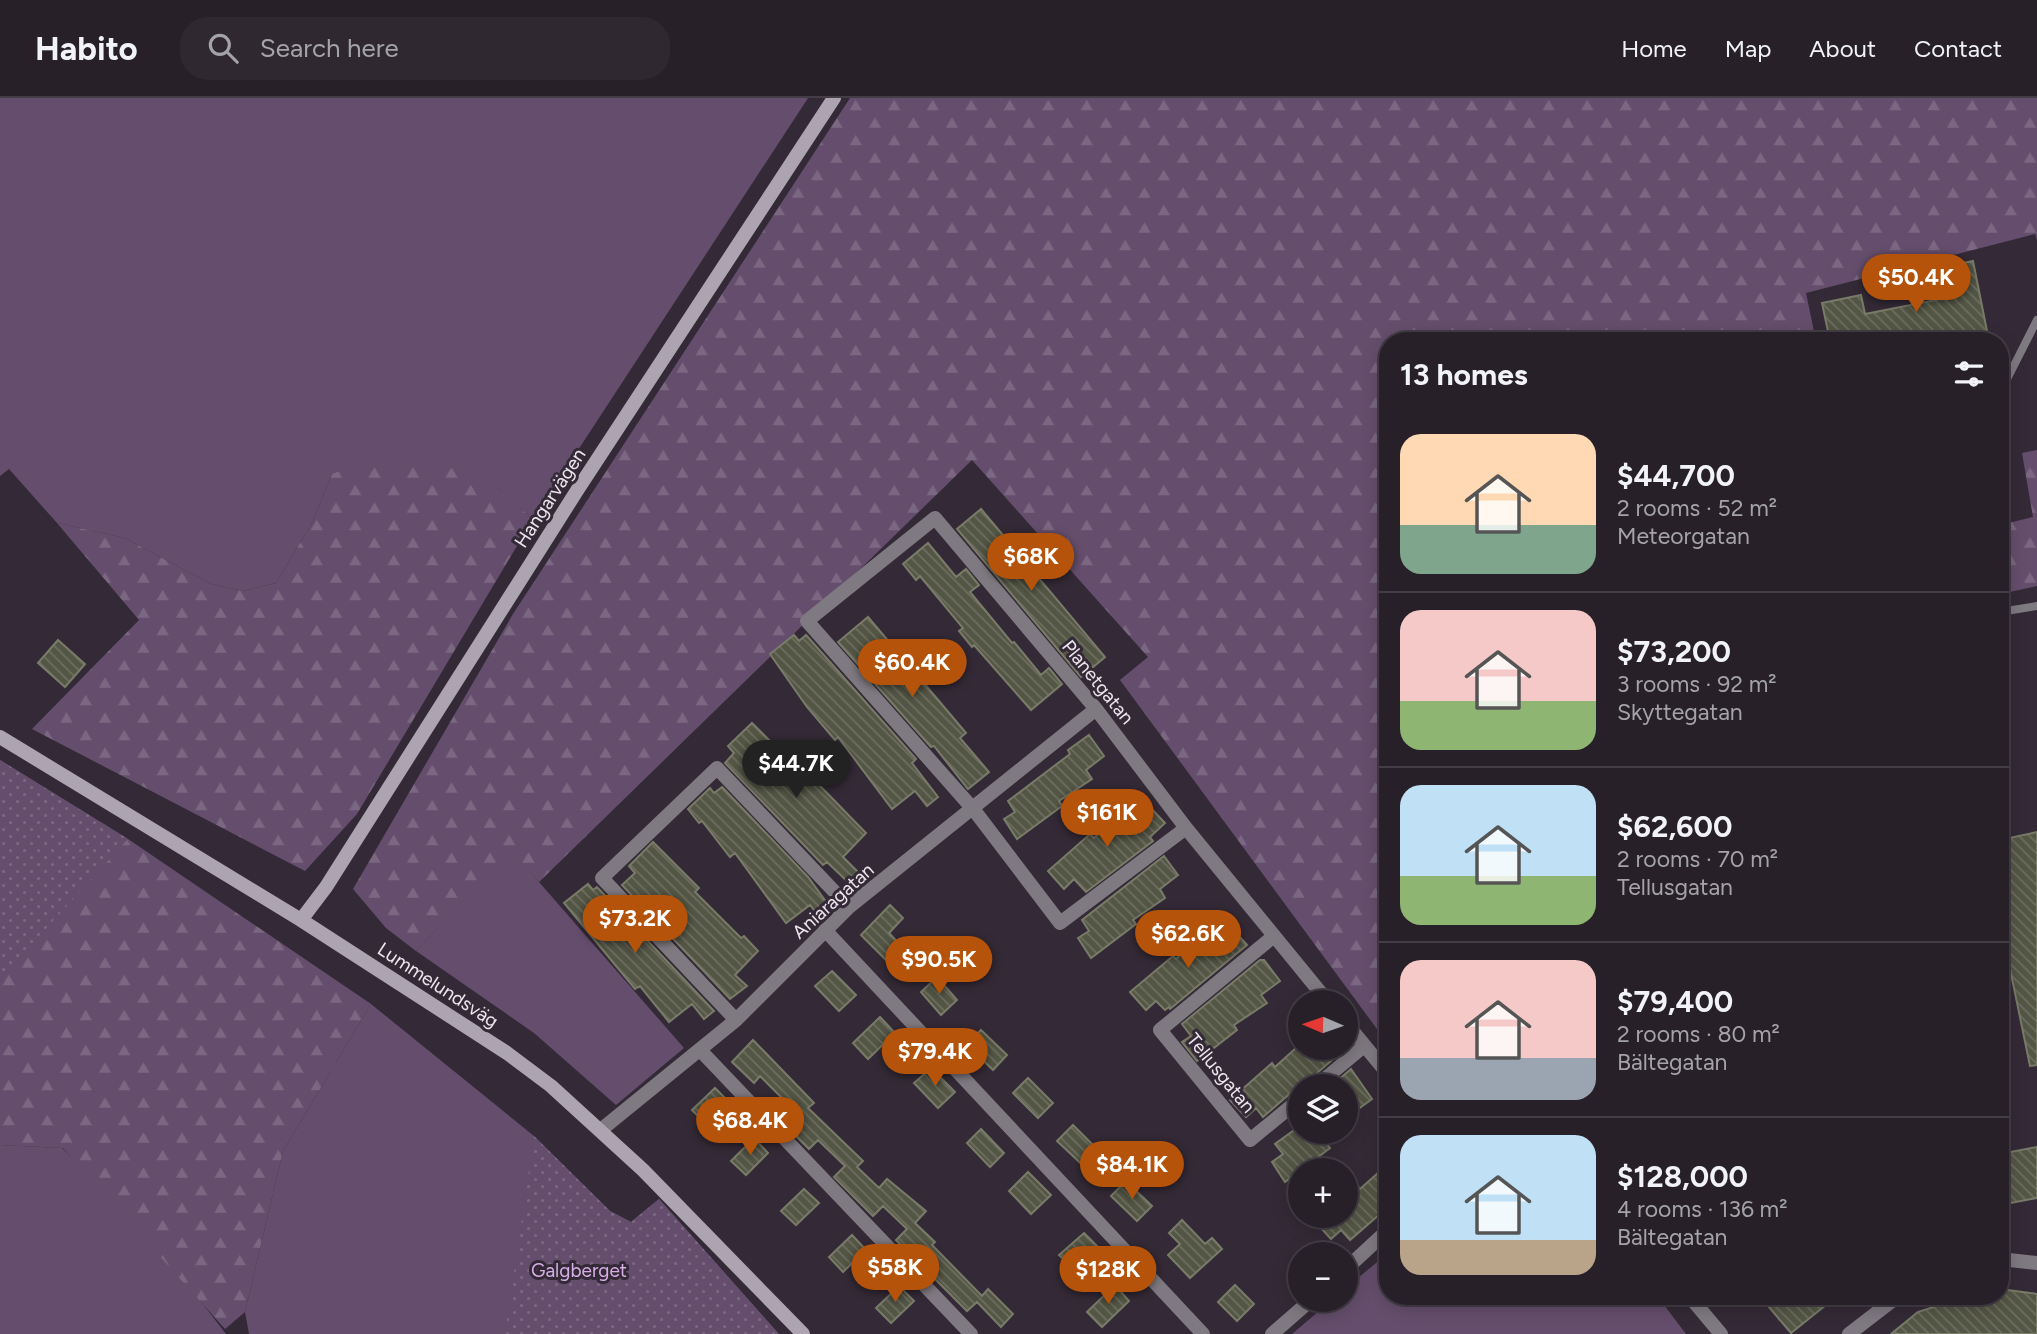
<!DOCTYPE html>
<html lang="en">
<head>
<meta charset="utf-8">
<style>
	:root { --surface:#272029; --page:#2f2831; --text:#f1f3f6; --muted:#a4a3a8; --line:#433e46; --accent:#b45309 }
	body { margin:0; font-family:Figtree,sans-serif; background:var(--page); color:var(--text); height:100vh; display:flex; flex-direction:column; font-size:26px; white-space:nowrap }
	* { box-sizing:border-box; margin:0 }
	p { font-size:23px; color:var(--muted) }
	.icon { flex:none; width:38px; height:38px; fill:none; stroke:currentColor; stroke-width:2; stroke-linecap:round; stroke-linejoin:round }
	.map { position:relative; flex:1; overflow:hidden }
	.side { position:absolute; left:1379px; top:234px; width:630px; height:973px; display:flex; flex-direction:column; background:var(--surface); border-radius:28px; box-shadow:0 4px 18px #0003,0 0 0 2px var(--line) }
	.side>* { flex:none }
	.needle { width:46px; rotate:272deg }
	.fabs { position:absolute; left:1288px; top:892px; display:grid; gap:14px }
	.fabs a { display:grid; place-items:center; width:70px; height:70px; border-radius:50%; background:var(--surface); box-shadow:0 4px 18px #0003,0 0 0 2px var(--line); font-size:35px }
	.price { position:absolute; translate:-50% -60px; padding:0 16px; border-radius:24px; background:var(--accent); color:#fff; font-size:23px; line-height:46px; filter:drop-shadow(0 2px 4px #0008) }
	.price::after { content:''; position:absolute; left:50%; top:42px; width:21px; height:16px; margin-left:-10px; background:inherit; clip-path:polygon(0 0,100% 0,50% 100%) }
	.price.selected { background:#222; color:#fff }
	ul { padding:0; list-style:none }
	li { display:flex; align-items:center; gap:21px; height:175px; padding:0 21px }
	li+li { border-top:2px solid var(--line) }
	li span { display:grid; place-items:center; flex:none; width:196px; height:140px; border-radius:21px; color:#555 }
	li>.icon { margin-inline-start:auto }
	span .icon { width:84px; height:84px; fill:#fffc; stroke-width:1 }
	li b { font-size:30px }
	h2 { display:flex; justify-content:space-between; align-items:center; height:84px; padding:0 21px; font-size:30px }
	header { display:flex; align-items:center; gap:42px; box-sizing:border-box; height:98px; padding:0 35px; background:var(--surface); border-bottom:2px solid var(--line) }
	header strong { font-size:33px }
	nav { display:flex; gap:38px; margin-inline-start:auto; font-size:24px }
	.search { width:490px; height:63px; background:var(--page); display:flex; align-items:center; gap:18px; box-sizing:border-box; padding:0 24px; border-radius:28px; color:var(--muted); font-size:26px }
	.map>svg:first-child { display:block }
</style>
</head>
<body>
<header>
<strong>Habito</strong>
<div class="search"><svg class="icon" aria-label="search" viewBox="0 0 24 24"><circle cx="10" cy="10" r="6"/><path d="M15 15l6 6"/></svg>Search here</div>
<nav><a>Home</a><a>Map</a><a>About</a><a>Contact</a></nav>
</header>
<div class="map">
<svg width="2037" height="1236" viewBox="0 0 2037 1236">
	<defs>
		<pattern id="forest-firs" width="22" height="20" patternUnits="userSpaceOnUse" patternTransform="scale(1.75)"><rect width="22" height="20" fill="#654e6d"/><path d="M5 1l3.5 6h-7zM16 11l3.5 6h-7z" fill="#7b6782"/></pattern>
		<pattern id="park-dots" width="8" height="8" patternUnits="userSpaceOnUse" patternTransform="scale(1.75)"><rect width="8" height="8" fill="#654e6d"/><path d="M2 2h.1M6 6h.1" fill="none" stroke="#7b6782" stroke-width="1.8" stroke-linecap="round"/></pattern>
		<pattern id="building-back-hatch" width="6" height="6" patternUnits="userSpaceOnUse" patternTransform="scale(1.75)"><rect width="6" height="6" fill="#545645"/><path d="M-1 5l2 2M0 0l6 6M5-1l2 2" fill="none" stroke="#6d6e60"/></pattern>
	</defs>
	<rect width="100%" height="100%" fill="#342a37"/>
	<path fill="#654e6d" d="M 0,0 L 808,0 L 533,421 L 479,376 L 332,376 L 313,423 L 276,485 L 243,493 L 211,486 L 125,440 L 57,425 L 9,371 L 0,378 Z
		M 511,752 L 684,950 L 616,1007 L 534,935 L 416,853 Z
		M 371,906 L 534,1038 L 610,1113 L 631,1124 L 659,1101 L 779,1236 L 249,1236 L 245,1214 L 283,1053 Z
		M 0,1047 L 62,1050 L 141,1126 L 226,1236 L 0,1236 Z
		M 1388,1155 L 1388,1199 L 1658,1199 L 1686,1236 L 1292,1236 L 1332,1202 L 1346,1202 L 1346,1190 Z"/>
	<path fill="url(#forest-firs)" d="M 850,0 L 2037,0 L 2037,142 L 2035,136 L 1806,195 L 1816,243 L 1388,243 L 1388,946 L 1120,582 L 1148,559 L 972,362 L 539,784 L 511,753 L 416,853 L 386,830 L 353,791 L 513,516 Z
		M 2037,352 L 2037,488 L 2000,496 L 2000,427 L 2033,419 L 2022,355 Z
		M 421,365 L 480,376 L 533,421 L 357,716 L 305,773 L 32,631 L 139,522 L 57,425 L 125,440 L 211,486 L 243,493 L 276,485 L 313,423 L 332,376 L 359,366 Z
		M 0,662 L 128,741 L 371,906 L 283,1053 L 245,1214 L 225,1231 L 63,1050 L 0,1047 Z"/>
	<path fill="url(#park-dots)" d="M 0,662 L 128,741 L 0,881 Z
		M 534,1038 L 610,1113 L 631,1124 L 659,1101 L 779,1236 L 505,1236 Z"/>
	<path fill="url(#building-back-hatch)" stroke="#797b69" stroke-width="2" d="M 1973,163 L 1989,243 L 1830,243 L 1822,205 L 1861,197 L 1865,216 L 1941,201 L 1935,171 Z
		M 981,411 L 1105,559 L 1081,579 L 957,431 Z
		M 928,445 L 956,479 L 966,471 L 979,487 L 970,494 L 1012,545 L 1014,544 L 1041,577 L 1049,570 L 1062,586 L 1031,612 L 974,547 L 972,549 L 959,533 L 963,530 L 920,478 L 916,482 L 903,466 Z
		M 868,519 L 966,635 L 960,640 L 989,674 L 968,691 L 934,648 L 931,649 L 838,544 Z
		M 794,537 L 799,543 L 806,537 L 916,661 L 912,665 L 938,699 L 927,708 L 915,693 L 892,711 L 838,639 L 835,642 L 807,609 L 770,556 Z
		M 58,542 L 85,566 L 65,589 L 38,565 Z
		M 752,625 L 784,657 L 787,654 L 866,735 L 843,759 L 858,774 L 848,784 L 827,764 L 823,767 L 725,665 L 734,655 L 728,648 Z
		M 1089,637 L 1104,658 L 1086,672 L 1092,681 L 1059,703 L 1062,708 L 1017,741 L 1004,721 L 1015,714 L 1008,703 L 1070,656 L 1068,652 Z
		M 722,689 L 808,779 L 832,812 L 822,822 L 810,807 L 786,825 L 735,755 L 730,759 L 702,723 L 699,725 L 688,711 L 710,690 L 714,695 Z
		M 1147,706 L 1165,725 L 1150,739 L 1153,743 L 1086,794 L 1074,781 L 1064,791 L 1048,773 L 1090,736 L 1094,740 L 1123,713 L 1130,721 Z
		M 2037,734 L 2037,967 L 2030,968 L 2000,822 L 2000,742 Z
		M 653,744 L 699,790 L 695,794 L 741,840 L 744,838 L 758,853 L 735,877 L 747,888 L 730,901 L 622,787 L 635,775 L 629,768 Z
		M 1164,758 L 1178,777 L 1160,791 L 1165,800 L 1133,822 L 1136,826 L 1091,860 L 1078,840 L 1089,833 L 1082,822 Z
		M 588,786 L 593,792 L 597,789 L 714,913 L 704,921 L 692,906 L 669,924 L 640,888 L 635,891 L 564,805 Z
		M 890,807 L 903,820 L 889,835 L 907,854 L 893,869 L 861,837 Z
		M 1229,827 L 1247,847 L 1170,911 L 1169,909 L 1165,912 L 1156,903 L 1146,912 L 1130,894 L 1173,858 L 1176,861 L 1205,835 L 1212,843 Z
		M 1260,862 L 1264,862 L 1280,883 L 1261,897 L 1267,905 L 1234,927 L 1237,932 L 1197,963 L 1182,944 L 1191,938 L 1182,926 Z
		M 832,873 L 856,897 L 839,913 L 815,888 Z
		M 937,879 L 957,902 L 941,917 L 921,894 Z
		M 880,919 L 895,935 L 868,961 L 853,945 Z
		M 981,932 L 1007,957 L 993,972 L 967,947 Z
		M 753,942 L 814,1005 L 808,1010 L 863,1063 L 857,1069 L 879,1090 L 887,1081 L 926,1113 L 915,1125 L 935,1144 L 932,1147 L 982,1198 L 988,1191 L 1013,1216 L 1001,1229 L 977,1204 L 967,1213 L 896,1142 L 907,1131 L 883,1108 L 873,1118 L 834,1079 L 845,1068 L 818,1042 L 809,1051 L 772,1014 L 784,1002 L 760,978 L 754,985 L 732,964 Z
		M 1296,950 L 1346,950 L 1309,982 L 1306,989 L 1293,993 L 1263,1019 L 1256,1010 L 1246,1019 L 1230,1002 L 1272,965 L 1275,969 Z
		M 931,970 L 955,994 L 938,1010 L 914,985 Z
		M 1351,971 L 1372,1001 L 1346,1020 L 1346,989 L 1330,989 Z
		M 1028,980 L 1053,1005 L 1038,1020 L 1013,995 Z
		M 715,990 L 729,1004 L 707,1027 L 692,1012 Z
		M 1073,1027 L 1106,1060 L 1091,1075 L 1057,1043 Z
		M 1297,1030 L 1303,1039 L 1311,1034 L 1344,1034 L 1327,1046 L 1330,1050 L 1285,1084 L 1272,1064 L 1283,1056 L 1275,1046 Z
		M 981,1031 L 1004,1055 L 990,1069 L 967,1045 Z
		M 754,1040 L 768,1055 L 746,1077 L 731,1063 Z
		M 2037,1049 L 2037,1100 L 2000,1107 L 2000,1056 Z
		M 1388,1066 L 1388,1109 L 1350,1142 L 1341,1132 L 1331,1141 L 1310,1118 L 1346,1118 L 1346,1098 L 1357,1087 L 1360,1091 Z
		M 1028,1074 L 1051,1097 L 1031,1116 L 1009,1093 Z
		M 1126,1083 L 1152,1108 L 1137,1123 L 1111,1098 Z
		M 804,1091 L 819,1105 L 796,1127 L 781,1113 Z
		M 1182,1122 L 1205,1146 L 1212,1140 L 1222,1151 L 1190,1180 L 1168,1157 L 1180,1146 L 1169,1135 Z
		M 1084,1135 L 1107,1158 L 1092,1174 L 1080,1163 L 1073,1170 L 1059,1157 Z
		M 852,1137 L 866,1152 L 843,1174 L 829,1159 Z
		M 1115,1187 L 1129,1203 L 1102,1229 L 1087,1214 Z
		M 1235,1187 L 1254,1206 L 1237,1223 L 1218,1204 Z
		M 899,1188 L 914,1203 L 891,1225 L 876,1210 Z
		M 2000,1191 L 2037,1196 L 2037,1236 L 1891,1236 L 1918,1214 L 1966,1199 L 2000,1199 Z
		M 1779,1199 L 1836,1199 L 1791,1235 L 1768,1208 Z"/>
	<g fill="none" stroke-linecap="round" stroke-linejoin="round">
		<path stroke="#7f7a81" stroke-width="8" d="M 2000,295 L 2037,222
			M 2000,514 L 2037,508"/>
		<path stroke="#7f7a81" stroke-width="14" d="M 1186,730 L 1060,825 L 974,712 L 807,523 L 935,420 L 1096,611 L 1186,730 L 1329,905
			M 825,832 L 1203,1236
			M 1274,838 L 1160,932 L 1250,1042 L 1300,1001
			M 736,922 L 602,780 L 717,670 L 849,809
			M 1346,925 L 1388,976
			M 700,952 L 971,1236
			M 1315,989 L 1364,948
			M 602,1031 L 736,922 L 849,809 L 1096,611
			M 2000,1161 L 2037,1165
			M 1346,1171 L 1388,1132
			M 1690,1199 L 1721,1236
			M 1272,1236 L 1311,1202
			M 1849,1236 L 1897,1199"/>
		<path stroke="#aca4b0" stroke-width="14" d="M 0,639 L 301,822 L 507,955 L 551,988 L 643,1072 L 803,1236
			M 301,822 L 326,789 L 578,391 L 834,0"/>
	</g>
	<g text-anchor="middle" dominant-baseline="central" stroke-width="6" stroke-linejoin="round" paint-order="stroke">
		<g font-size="19" fill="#ece5ee" stroke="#342a37">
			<text transform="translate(550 400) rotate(-57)">Hangarvägen</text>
			<text transform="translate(1098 584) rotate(51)">Planetgatan</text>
			<text transform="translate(833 803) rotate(-42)">Aniaragatan</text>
			<text transform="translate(438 887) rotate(33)">Lummelundsväg</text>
			<text transform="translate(1221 975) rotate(51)">Tellusgatan</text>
		</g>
		<g font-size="19" fill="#d8aee7" stroke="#342a37">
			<text x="579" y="1172">Galgberget</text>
		</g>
	</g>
</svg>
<div class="fabs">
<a><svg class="needle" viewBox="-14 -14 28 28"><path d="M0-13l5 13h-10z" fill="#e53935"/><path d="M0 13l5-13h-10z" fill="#a4a3a8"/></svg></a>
<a><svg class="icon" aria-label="layers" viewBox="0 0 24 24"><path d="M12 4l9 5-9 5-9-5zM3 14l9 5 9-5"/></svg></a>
<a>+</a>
<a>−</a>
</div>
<b class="price" style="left:1916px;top:216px">$50.4K</b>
<b class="price" style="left:1031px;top:495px">$68K</b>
<b class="price" style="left:912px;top:601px">$60.4K</b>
<b class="price selected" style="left:796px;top:702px">$44.7K</b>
<b class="price" style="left:1107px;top:751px">$161K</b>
<b class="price" style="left:635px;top:857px">$73.2K</b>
<b class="price" style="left:1188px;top:872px">$62.6K</b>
<b class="price" style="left:939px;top:898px">$90.5K</b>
<b class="price" style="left:935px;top:990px">$79.4K</b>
<b class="price" style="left:750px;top:1059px">$68.4K</b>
<b class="price" style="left:1132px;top:1103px">$84.1K</b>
<b class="price" style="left:895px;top:1206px">$58K</b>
<b class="price" style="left:1108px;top:1208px">$128K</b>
<section class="side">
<h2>13 homes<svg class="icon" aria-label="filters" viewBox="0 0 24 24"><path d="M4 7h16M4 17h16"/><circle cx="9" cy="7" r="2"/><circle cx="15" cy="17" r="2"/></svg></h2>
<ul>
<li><span style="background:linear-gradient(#ffd9b3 65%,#7fa58c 0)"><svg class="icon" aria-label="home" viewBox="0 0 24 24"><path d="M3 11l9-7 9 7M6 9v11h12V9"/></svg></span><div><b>$44,700</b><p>2 rooms · 52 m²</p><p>Meteorgatan</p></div></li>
<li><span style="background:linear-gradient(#f6c9c9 65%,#8fb573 0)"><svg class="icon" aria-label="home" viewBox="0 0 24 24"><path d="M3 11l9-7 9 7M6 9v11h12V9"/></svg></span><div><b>$73,200</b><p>3 rooms · 92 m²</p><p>Skyttegatan</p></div></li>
<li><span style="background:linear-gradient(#bfe0f5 65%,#8fb573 0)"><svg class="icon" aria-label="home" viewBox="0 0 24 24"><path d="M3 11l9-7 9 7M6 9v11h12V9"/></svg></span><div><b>$62,600</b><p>2 rooms · 70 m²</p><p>Tellusgatan</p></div></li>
<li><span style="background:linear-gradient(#f6c9c9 70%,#9aa5b1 0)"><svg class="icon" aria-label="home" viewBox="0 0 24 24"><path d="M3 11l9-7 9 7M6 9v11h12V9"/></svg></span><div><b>$79,400</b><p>2 rooms · 80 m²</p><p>Bältegatan</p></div></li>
<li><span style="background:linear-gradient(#bfe0f5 75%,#b9a48a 0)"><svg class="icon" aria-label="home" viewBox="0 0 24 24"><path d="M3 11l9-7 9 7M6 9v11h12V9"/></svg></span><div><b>$128,000</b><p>4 rooms · 136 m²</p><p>Bältegatan</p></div></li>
</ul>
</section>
</div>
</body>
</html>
